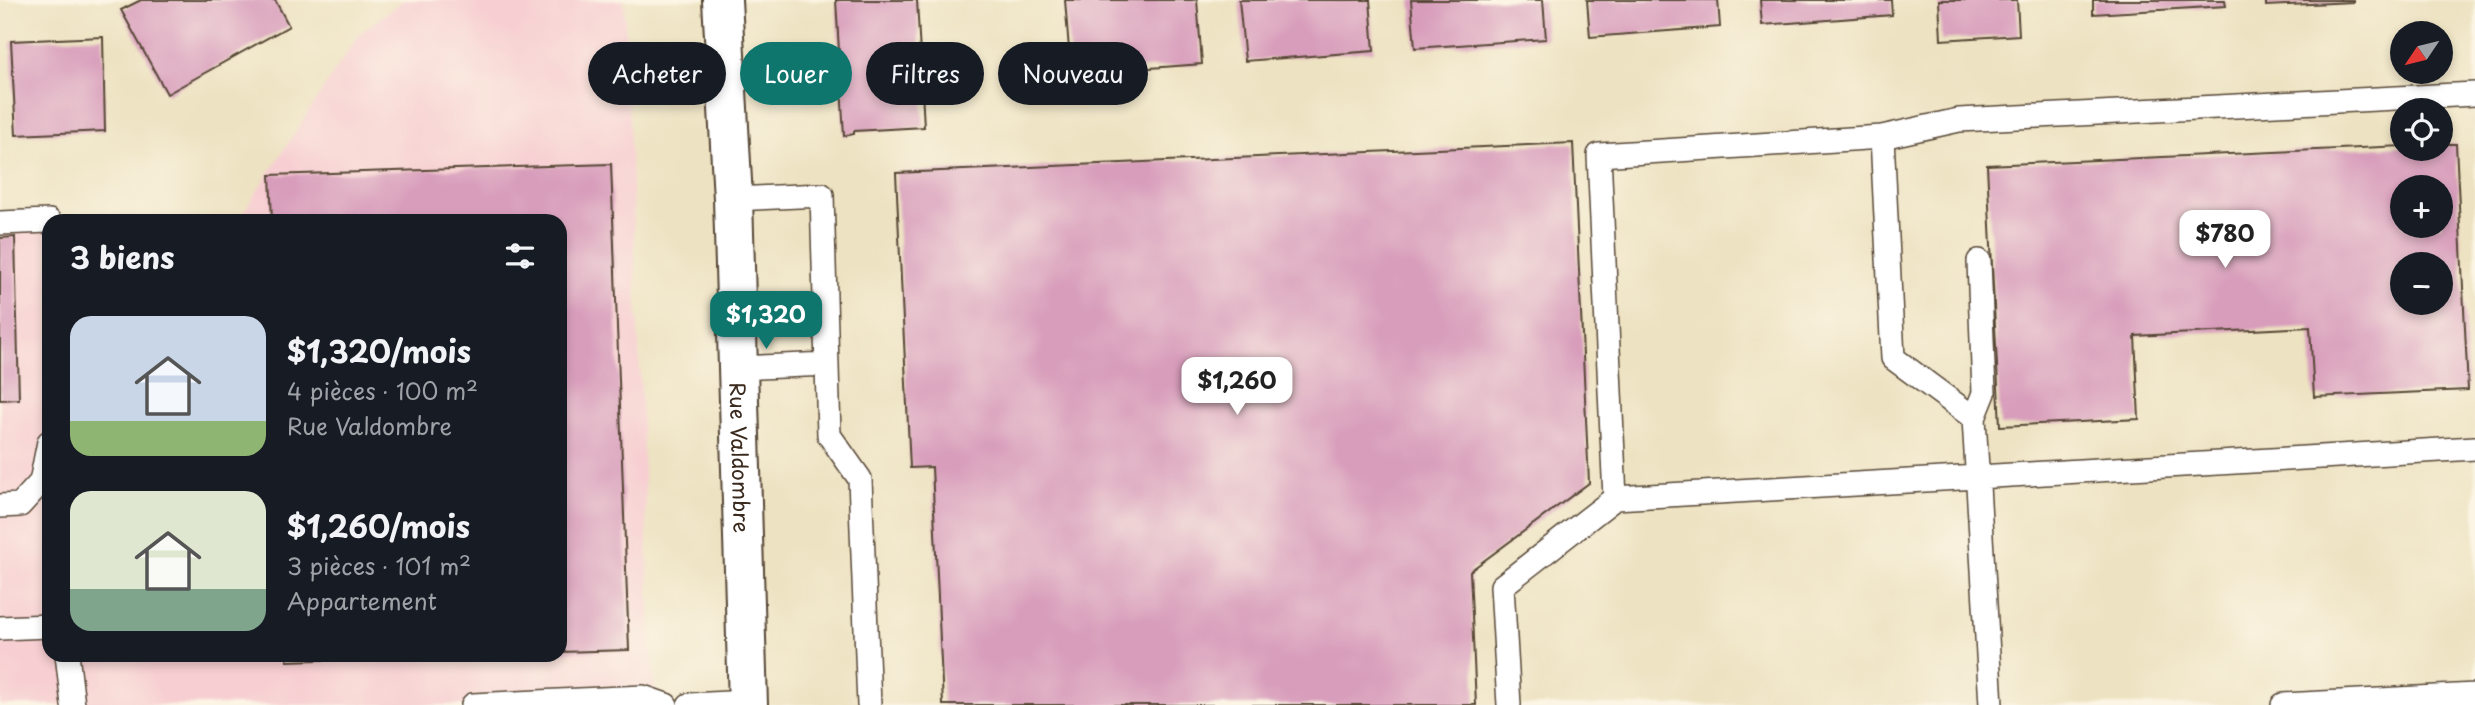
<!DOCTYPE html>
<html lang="fr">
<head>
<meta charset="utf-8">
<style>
	:root { --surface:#171b24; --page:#20242c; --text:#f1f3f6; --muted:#9ea1a6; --accent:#0f766e }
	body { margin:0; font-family:"Playpen Sans",sans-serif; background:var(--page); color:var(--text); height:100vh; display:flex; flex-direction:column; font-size:26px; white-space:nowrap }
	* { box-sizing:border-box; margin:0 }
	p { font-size:23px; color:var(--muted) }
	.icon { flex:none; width:38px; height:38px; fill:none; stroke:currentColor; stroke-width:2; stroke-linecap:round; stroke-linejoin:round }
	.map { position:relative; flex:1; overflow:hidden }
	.sheet { position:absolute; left:42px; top:214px; width:525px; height:448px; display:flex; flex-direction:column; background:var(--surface); border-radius:21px; box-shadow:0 4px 10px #0003 }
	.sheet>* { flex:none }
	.banner { position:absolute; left:588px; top:42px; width:665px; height:63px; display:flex; gap:14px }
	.needle { width:46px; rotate:235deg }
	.buttons { position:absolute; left:2390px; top:21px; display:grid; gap:14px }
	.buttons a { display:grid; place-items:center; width:63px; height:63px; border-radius:50%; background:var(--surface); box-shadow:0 4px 10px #0003; font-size:35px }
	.price { position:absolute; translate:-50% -60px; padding:0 16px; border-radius:14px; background:#fff; color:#222; font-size:23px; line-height:46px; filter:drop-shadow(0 2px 4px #0008) }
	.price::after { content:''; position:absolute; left:50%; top:42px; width:21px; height:16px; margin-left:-10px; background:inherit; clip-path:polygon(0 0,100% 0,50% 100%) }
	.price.selected { background:var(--accent); color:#fff }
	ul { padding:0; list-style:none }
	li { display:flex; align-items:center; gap:21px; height:175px; padding:0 28px }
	li span { display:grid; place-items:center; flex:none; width:196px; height:140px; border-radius:21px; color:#555 }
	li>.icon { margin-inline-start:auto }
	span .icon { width:84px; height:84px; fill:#fffc; stroke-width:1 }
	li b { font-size:30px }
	h2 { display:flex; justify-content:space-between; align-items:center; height:84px; padding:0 28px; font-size:30px }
	.tag { padding:0 24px; border-radius:32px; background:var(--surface); box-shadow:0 4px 10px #0003; font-size:24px; line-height:63px }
	.tag.selected { background:var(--accent); color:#fff }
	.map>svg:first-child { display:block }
</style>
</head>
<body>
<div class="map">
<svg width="2475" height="705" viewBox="0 0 2475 705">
	<rect width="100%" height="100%" fill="#fcf5e5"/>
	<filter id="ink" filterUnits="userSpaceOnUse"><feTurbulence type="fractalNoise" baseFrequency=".0143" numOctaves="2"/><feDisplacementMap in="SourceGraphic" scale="14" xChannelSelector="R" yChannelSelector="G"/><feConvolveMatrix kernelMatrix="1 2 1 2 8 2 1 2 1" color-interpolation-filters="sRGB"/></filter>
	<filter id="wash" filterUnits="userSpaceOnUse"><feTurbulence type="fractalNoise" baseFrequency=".00686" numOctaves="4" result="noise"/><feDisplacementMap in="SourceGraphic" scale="28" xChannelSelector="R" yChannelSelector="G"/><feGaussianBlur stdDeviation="1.57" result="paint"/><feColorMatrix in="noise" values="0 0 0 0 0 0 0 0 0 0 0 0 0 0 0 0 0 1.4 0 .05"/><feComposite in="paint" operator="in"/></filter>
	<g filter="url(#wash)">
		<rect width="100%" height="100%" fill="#ede2c1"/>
		<path fill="#f7cfd2" d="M 404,0 L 624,0 L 652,657 L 657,705 L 0,705 L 0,228 L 49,225 L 49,654 L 560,654 L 560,220 L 165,220 L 240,217 L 360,33 Z"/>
		<g id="blocks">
			<path fill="#d89dbb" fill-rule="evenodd" d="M 141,0 L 275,0 L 289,26 L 167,94 L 121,10 Z
				M 836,0 L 917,0 L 924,127 L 854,131 L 854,134 L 844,136 Z
				M 1065,0 L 1197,0 L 1202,64 L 1071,74 Z
				M 1239,0 L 1370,0 L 1374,51 L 1245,61 Z
				M 1411,0 L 1543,0 L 1546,39 L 1415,48 Z
				M 1587,0 L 1718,0 L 1720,27 L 1590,37 Z
				M 1760,0 L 1891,0 L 1892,15 L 1762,25 Z
				M 1939,0 L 2017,0 L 2019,35 L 1941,40 Z
				M 2093,0 L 2225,0 L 2226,6 L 2093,14 Z
				M 2266,0 L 2353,0 L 2353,2 L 2266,6 Z
				M 103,37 L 105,131 L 16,135 L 11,41 Z
				M 1573,143 L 1589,483 L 1470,571 L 1476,705 L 943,705 L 932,467 L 910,468 L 896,173 Z
				M 2441,144 L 2456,144 L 2468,390 L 2314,397 L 2310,327 L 2135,336 L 2139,419 L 2000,426 L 1987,165 L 2403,146 L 2403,149 L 2441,149 ZM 2403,187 L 2441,187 L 2441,226 L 2403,226 ZM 2403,264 L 2441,264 L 2441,303 L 2403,303 Z
				M 611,164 L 629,650 L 560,652 L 560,220 L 272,220 L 270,175 Z
				M 15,237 L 19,399 L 0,400 L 0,238 Z
				M 287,654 L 408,654 L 408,657 L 287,661 Z"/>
		</g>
	</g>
	<g filter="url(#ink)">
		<use href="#blocks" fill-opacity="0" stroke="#564636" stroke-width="2"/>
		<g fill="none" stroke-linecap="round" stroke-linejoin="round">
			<defs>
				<path id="service" d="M 1882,137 L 1893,358 L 1974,418 L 1991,705
					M 733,199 L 822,195 L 829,435 L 860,479 L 869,705
					M 0,223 L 49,221
					M 737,368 L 827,364
					M 1974,418 L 1984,393 L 1979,261
					M 1615,498 L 1599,155 L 1882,137 L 1959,120 L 2475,94
					M 0,506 L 20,505 L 41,482 L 49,442
					M 0,628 L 49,626
					M 67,654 L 73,705
					M 473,705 L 643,697 L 666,705
					M 689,705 L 748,702
					M 1509,705 L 1502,586 L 1615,498 L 2475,448
					M 2283,705 L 2475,695"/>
				<g id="minor">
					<path id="s1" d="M 722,0 L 733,199 L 748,705"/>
				</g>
			</defs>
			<use href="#service" stroke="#564636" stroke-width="26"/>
			<use href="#minor" stroke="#564636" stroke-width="42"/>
			<use href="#service" stroke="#fff" stroke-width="23"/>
			<use href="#minor" stroke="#fff" stroke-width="38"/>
		</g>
	</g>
	<g text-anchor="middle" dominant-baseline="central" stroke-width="6" stroke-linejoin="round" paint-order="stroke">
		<g font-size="21" fill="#3b2a1e" stroke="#fcf5e5">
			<text stroke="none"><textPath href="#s1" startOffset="458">Rue Valdombre</textPath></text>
		</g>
	</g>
</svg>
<div class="buttons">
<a><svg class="needle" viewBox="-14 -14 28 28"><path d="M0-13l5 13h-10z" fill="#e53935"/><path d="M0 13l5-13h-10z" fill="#9ea1a6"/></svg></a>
<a><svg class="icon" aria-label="locate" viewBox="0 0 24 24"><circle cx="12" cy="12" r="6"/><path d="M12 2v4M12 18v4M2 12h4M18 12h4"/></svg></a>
<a>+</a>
<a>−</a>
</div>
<b class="price" style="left:2225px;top:270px">$780</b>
<b class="price selected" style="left:766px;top:351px">$1,320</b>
<b class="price" style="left:1237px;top:417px">$1,260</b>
<div class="banner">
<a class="tag">Acheter</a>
<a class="tag selected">Louer</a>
<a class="tag">Filtres</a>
<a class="tag">Nouveau</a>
</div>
<section class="sheet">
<h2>3 biens<svg class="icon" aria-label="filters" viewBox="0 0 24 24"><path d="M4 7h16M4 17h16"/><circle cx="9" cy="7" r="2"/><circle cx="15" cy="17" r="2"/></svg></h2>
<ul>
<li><span style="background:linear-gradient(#c9d6e8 75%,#8fb573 0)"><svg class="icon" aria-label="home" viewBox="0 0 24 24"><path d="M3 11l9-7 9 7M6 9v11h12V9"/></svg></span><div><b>$1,320/mois</b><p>4 pièces · 100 m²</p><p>Rue Valdombre</p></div></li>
<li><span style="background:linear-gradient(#dfe7d0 70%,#7fa58c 0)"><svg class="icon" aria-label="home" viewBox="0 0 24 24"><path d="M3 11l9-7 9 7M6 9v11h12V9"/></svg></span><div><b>$1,260/mois</b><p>3 pièces · 101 m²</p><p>Appartement</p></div></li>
</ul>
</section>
</div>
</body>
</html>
